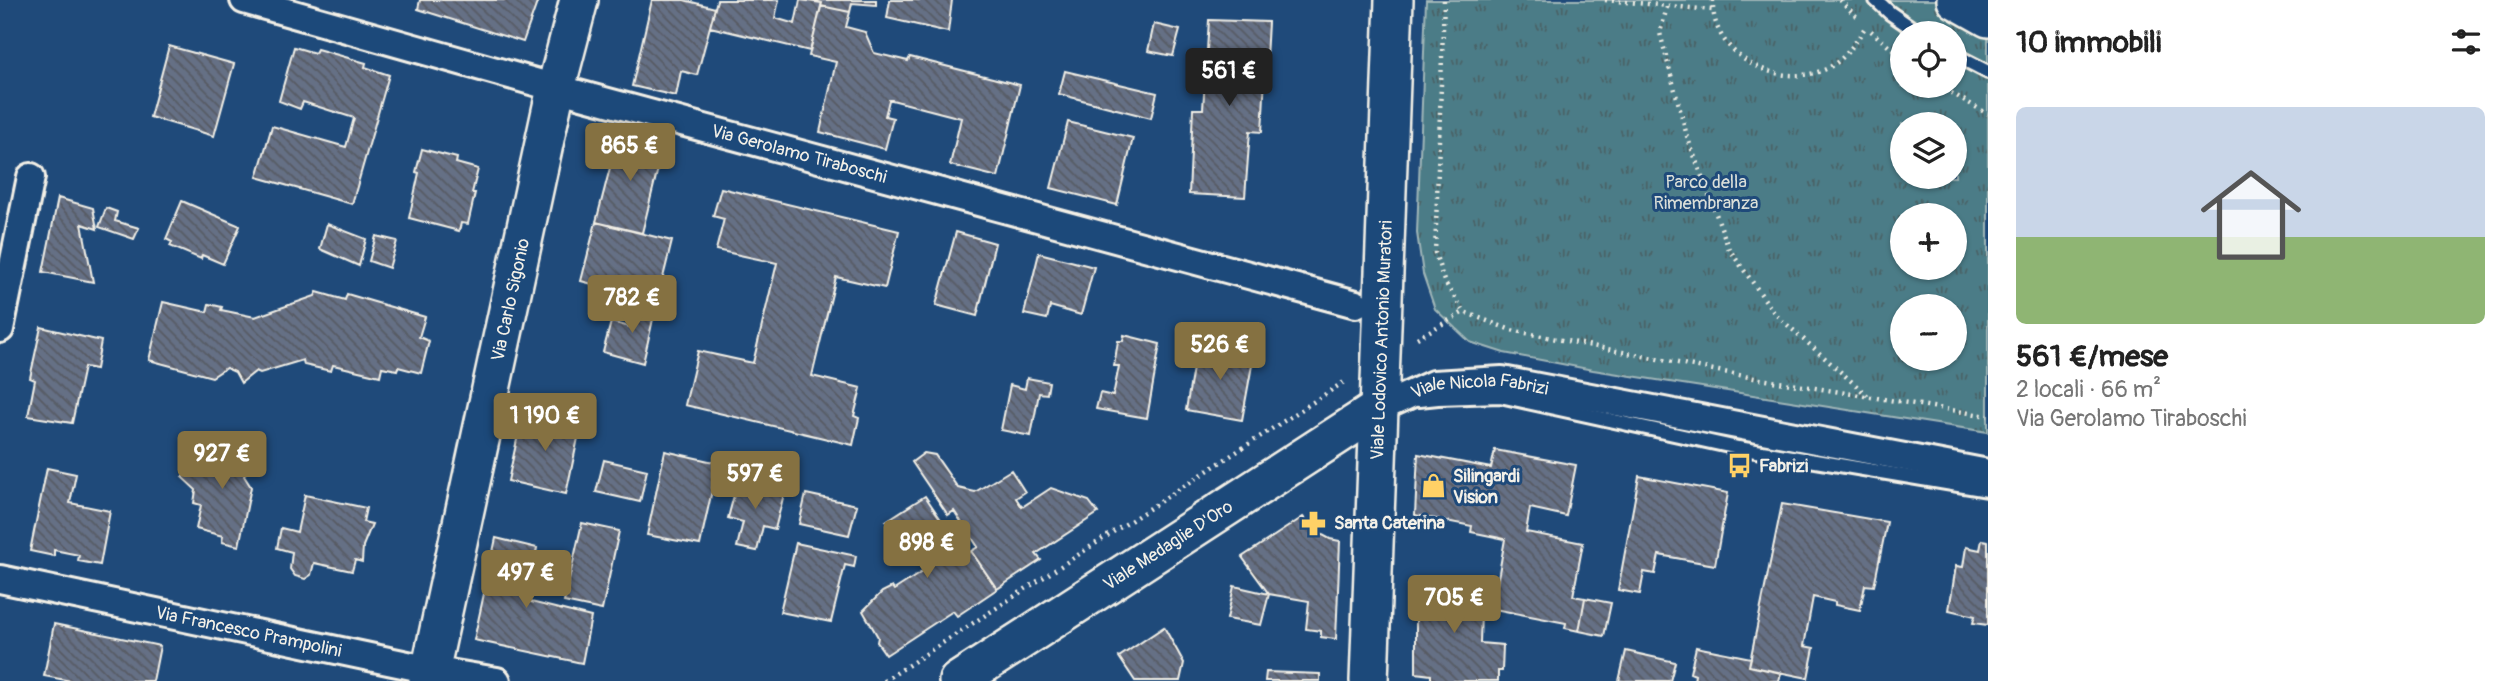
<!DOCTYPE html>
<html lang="it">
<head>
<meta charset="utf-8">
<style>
	:root { --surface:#fff; --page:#f6f6f6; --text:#222; --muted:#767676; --accent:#857141 }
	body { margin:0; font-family:Pangolin,sans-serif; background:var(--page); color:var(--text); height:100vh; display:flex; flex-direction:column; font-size:26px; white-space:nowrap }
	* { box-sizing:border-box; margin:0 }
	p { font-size:23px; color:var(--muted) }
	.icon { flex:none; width:38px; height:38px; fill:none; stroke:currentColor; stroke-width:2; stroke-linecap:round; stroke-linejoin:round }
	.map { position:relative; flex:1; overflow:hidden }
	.side { display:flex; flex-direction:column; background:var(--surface); width:525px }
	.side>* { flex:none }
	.tools { position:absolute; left:1890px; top:21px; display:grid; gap:14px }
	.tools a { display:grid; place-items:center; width:77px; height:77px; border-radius:50%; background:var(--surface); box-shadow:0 2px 5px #0004; font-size:35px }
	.price { position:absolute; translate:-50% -60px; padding:0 16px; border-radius:7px; background:var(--accent); color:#fff; font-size:23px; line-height:46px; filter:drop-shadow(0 2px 4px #0008) }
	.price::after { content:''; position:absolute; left:50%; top:42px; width:21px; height:16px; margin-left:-10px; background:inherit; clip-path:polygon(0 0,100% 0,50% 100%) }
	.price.selected { background:#222; color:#fff }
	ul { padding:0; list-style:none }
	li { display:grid; align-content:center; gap:14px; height:371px; padding:0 28px }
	li span { display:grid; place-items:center; height:217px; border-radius:10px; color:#555 }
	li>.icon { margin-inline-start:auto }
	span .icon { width:126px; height:126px; fill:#fffc; stroke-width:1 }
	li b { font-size:30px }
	h2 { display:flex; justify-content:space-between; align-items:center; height:84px; padding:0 28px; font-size:30px }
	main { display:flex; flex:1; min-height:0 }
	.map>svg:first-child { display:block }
</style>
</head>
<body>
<main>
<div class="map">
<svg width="1988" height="681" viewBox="0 0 1988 681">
	<defs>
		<pattern id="grass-tufts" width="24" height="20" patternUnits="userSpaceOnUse" patternTransform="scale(1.75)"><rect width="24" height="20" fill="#4c7c87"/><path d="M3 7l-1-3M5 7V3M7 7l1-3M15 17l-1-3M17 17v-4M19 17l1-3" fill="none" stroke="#4a6266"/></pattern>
		<pattern id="building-back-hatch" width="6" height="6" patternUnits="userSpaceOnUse" patternTransform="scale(1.75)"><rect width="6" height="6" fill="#656f85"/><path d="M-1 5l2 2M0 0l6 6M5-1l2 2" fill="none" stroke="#565a62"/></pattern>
	</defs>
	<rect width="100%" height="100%" fill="#1f4a7a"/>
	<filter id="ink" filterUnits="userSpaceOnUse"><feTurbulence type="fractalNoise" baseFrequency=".0143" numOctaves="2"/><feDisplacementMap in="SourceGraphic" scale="14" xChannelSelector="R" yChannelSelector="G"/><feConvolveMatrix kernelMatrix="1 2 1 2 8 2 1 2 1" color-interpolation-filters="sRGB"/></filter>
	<g filter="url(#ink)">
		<path fill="url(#grass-tufts)" stroke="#a0b6b8" stroke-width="2" fill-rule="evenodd" d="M 1426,0 L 1988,0 L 1988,432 L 1593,370 L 1504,353 L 1470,342 L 1435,309 L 1423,274 L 1417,233 ZM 1902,33 L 1955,33 L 1955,86 L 1902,86 ZM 1902,124 L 1955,124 L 1955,177 L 1902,177 ZM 1902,215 L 1955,215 L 1955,268 L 1902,268 ZM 1902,306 L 1955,306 L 1955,359 L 1902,359 Z"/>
		<path fill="url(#building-back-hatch)" stroke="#f4f1e8" stroke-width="2" d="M 420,0 L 538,0 L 523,42 L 418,9 Z
			M 652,0 L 684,0 L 715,8 L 697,75 L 681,71 L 676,96 L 632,86 Z
			M 717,0 L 779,0 L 775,18 L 795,24 L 800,0 L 822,3 L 810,51 L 710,27 Z
			M 810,0 L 876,0 L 876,5 L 852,3 L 850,12 L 821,6 L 822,3 Z
			M 890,0 L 952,0 L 948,32 L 887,18 Z
			M 821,6 L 850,12 L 846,27 L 865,32 L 874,53 L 908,61 L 910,57 L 1020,85 L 998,177 L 950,165 L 961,118 L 892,100 L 889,100 L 885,116 L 893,118 L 885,149 L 820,132 L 836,62 L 809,56 Z
			M 1209,20 L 1268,22 L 1262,132 L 1250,131 L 1245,197 L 1189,194 L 1193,109 L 1203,109 Z
			M 1154,24 L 1180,30 L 1173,56 L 1148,51 Z
			M 169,46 L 234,64 L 214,136 L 150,117 Z
			M 294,47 L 315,53 L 317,49 L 366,63 L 365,67 L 389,75 L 352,204 L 257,177 L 272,126 L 346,147 L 354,118 L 303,102 L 300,109 L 279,101 Z
			M 1065,71 L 1157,93 L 1151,118 L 1059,94 Z
			M 1068,122 L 1133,138 L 1117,205 L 1051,188 Z
			M 619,133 L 664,144 L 642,233 L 596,222 Z
			M 422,149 L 457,158 L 456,163 L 478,169 L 472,193 L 475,193 L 468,224 L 461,223 L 459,231 L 409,218 L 419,173 L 416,172 Z
			M 721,188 L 899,231 L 885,288 L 836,277 L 812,376 L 861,388 L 854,416 L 859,418 L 853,445 L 685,405 L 698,351 L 753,363 L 777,263 L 716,250 L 724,219 L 713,216 Z
			M 58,198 L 93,208 L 97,229 L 82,224 L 93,282 L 43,272 Z
			M 182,201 L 240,226 L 223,264 L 202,255 L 201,259 L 170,246 L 172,242 L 166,239 Z
			M 106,208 L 117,212 L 115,221 L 139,228 L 134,239 L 99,227 Z
			M 596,222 L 672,241 L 656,306 L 637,301 L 638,296 L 581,281 Z
			M 327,224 L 366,239 L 359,266 L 320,249 Z
			M 956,232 L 995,243 L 977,316 L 936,305 Z
			M 376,236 L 397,241 L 389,268 L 369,261 Z
			M 1039,253 L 1094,267 L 1081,315 L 1050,306 L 1047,319 L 1024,314 Z
			M 317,292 L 345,300 L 347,294 L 425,317 L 419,337 L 429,341 L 421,373 L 398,367 L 397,370 L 382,367 L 380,376 L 333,365 L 331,371 L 304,365 L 303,360 L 260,373 L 256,371 L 241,383 L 235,372 L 226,368 L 212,377 L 149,360 L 163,302 L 207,312 L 209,304 L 222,307 L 221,310 L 255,317 L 315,296 Z
			M 637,301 L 656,306 L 643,363 L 603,352 L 611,322 L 630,327 Z
			M 41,327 L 101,341 L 96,369 L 84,367 L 72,423 L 28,416 L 35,380 L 30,378 Z
			M 1124,335 L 1160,344 L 1147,418 L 1096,409 L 1100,393 L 1113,396 L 1119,366 L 1114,366 L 1118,341 L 1123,341 Z
			M 1197,344 L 1254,354 L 1242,420 L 1186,410 Z
			M 1027,378 L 1049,382 L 1047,394 L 1039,393 L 1031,436 L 1001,430 L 1010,385 L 1025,389 Z
			M 523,412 L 581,424 L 566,494 L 508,481 Z
			M 202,444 L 234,452 L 237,444 L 256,453 L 244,476 L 251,487 L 239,546 L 222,542 L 223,536 L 196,529 L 201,505 L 194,503 L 196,490 L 182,477 L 198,468 Z
			M 1495,450 L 1576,465 L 1566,516 L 1530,508 L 1526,532 L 1583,543 L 1573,596 L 1585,598 L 1579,631 L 1565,628 L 1566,623 L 1489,608 L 1490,583 L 1497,584 L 1505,539 L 1471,532 L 1472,526 L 1415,515 L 1418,454 L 1491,468 Z
			M 665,451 L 718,463 L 700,545 L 647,535 Z
			M 924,453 L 935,455 L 958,488 L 975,492 L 1011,470 L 1025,492 L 1016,498 L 1022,507 L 1051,488 L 1089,501 L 1098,513 L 1036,554 L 1041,560 L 997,589 L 971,551 L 978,547 L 954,511 L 948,515 L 912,462 Z
			M 604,460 L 647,470 L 640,502 L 596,492 Z
			M 47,468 L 76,474 L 70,503 L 110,511 L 100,565 L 78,561 L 79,555 L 54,550 L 54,556 L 30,551 Z
			M 1639,476 L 1728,493 L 1715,565 L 1659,555 L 1655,574 L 1644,572 L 1640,594 L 1618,590 Z
			M 738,480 L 785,490 L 775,529 L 763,526 L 757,551 L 737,547 L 743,522 L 728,518 Z
			M 806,494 L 857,505 L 849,535 L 799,524 Z
			M 305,495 L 366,508 L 363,522 L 372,524 L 363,546 L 362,562 L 355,560 L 352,571 L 314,563 L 311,575 L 305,579 L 295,576 L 290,569 L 292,552 L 277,548 L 281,528 L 297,532 Z
			M 925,496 L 965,555 L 971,551 L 997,589 L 957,616 L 953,611 L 886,655 L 877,642 L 878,637 L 863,611 L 882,592 L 892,587 L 894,590 L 925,570 L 909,544 L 899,541 L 886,521 Z
			M 1782,504 L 1887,522 L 1874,586 L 1865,585 L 1860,610 L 1835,605 L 1835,602 L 1813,597 L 1804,646 L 1814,648 L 1808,678 L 1749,666 Z
			M 1303,517 L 1315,531 L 1330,539 L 1340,541 L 1336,639 L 1321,637 L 1321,631 L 1306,629 L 1309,601 L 1269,594 L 1242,557 Z
			M 582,523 L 619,531 L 602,610 L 564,602 Z
			M 496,538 L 537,548 L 527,601 L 591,617 L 582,663 L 474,640 Z
			M 1982,540 L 1988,541 L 1988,625 L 1973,623 L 1975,616 L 1949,610 L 1956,566 L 1963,567 L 1966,547 L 1980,550 Z
			M 796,543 L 856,556 L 854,567 L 845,565 L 831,622 L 780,612 Z
			M 1445,581 L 1482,582 L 1480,643 L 1503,645 L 1502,671 L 1498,671 L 1498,681 L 1431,681 L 1431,675 L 1416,673 L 1416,600 L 1420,600 L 1421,586 L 1444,587 Z
			M 1234,586 L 1269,594 L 1261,625 L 1227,619 Z
			M 1585,598 L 1611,603 L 1604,636 L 1579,631 Z
			M 54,624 L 160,646 L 153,681 L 71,681 L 44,676 Z
			M 1164,627 L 1184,663 L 1180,681 L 1135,681 L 1119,657 Z
			M 1696,647 L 1751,658 L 1749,666 L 1781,673 L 1779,681 L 1694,681 L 1695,675 L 1690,673 Z
			M 1626,651 L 1675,662 L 1670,681 L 1619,681 Z
			M 1266,672 L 1320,674 L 1320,681 L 1265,681 Z"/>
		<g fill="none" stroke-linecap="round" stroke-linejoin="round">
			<defs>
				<path id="lane" d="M 1876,0 L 1890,13 L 1919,33
					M 1955,55 L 1988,72
					M 1419,400 L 1438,398 L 1500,396 L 1738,448 L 1988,490"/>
				<g id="street">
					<path id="s1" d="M 244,0 L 556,88 L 1356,304"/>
					<path d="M 0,329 L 31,177"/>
					<path id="s2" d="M 1378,409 L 1433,384 L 1502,380 L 1988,473"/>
					<path id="s3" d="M 0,579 L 431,670 L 497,681"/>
				</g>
				<g id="secondary">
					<path d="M 1956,0 L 1988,18"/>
					<path id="s4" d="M 428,681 L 556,88 L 579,0"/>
					<path id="s5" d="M 958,681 L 1378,409"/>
					<path id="s6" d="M 1369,681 L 1394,0"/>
				</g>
			</defs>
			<use href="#lane" stroke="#f4f1e8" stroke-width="18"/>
			<use href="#street" stroke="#f4f1e8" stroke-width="32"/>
			<use href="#secondary" stroke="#f4f1e8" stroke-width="42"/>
			<path stroke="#f4f1e8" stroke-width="4.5" stroke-dasharray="2 5" stroke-linecap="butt" d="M 1444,0 L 1435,253 L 1444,281 L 1464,312 L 1511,330 L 1754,378 L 1988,416
				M 1605,0 L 1712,10
				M 1713,0 C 1710,56 1778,90 1826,69 C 1845,60 1855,43 1866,26
				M 1840,0 L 1858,18
				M 1667,7 L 1660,33 L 1687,136 L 1729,249 L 1775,314 L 1868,396
				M 1871,31 L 1902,58
				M 1939,86 L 1988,114
				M 1417,338 L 1464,312
				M 884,681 L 1344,382"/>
			<use href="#lane" stroke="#1f4a7a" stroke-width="12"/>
			<use href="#street" stroke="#1f4a7a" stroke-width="26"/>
			<use href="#secondary" stroke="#1f4a7a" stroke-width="37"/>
		</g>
	</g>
	<defs>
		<symbol id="bus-bare" viewBox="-9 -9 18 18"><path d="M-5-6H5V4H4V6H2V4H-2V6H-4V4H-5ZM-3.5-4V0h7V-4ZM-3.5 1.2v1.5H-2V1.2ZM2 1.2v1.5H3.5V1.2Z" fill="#ffd166" stroke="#1f4a7a" stroke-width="2.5" paint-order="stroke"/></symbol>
		<symbol id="shop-bare" viewBox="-9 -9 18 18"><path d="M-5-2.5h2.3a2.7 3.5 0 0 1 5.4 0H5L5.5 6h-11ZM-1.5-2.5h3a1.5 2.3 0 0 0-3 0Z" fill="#ffd166" stroke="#1f4a7a" stroke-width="2.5" paint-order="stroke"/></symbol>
		<symbol id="pharmacy-bare" viewBox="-9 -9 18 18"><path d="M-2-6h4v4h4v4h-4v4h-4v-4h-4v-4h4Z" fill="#ffd166" stroke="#1f4a7a" stroke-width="2.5" paint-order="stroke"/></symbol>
	</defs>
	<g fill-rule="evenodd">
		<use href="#bus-bare" x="1722" y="448" width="35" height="35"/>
		<use href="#shop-bare" x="1416" y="468" width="35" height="35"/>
		<use href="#pharmacy-bare" x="1296" y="506" width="35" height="35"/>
	</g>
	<g text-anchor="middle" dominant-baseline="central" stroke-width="6" stroke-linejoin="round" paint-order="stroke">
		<g font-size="18" fill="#f4f1e8" stroke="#1f4a7a">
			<text stroke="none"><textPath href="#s1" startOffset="576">Via Gerolamo Tiraboschi</textPath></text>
			<text stroke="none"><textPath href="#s4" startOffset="390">Via Carlo Sigonio</textPath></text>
			<text stroke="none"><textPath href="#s6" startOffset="341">Viale Lodovico Antonio Muratori</textPath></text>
			<text stroke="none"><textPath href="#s2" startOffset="107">Viale Nicola Fabrizi</textPath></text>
			<text stroke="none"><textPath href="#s5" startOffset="250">Viale Medaglie D'Oro</textPath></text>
			<text stroke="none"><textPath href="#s3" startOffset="254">Via Francesco Prampolini</textPath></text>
		</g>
		<g font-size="18" fill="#dbdfd9" stroke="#1f4a7a">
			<text x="1706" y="182">Parco della<tspan x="1706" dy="21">Rimembranza</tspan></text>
		</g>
		<g font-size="18" font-weight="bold" fill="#f4f1e8" stroke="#1f4a7a" text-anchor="start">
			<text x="1759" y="466">Fabrizi</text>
			<text x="1453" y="476">Silingardi<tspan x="1453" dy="21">Vision</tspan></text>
			<text x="1334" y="523">Santa Caterina</text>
		</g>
	</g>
</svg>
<div class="tools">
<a><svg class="icon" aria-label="locate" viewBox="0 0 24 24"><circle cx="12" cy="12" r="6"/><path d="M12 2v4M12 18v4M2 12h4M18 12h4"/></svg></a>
<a><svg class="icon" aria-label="layers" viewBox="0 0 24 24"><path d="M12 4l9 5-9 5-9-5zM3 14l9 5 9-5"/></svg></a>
<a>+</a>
<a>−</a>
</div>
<b class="price selected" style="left:1229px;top:108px">561 €</b>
<b class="price" style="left:630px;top:183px">865 €</b>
<b class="price" style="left:632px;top:335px">782 €</b>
<b class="price" style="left:1220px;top:382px">526 €</b>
<b class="price" style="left:545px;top:453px">1 190 €</b>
<b class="price" style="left:222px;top:491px">927 €</b>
<b class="price" style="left:755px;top:511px">597 €</b>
<b class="price" style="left:927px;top:580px">898 €</b>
<b class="price" style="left:526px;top:610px">497 €</b>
<b class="price" style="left:1454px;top:635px">705 €</b>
</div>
<section class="side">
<h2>10 immobili<svg class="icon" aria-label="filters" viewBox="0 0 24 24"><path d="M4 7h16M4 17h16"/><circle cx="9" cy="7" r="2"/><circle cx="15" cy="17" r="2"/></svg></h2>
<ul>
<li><span style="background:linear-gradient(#c9d6e8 60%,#8fb573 0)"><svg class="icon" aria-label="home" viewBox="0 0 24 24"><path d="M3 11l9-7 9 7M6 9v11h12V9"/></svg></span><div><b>561 €/mese</b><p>2 locali · 66 m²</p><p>Via Gerolamo Tiraboschi</p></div></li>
</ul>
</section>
</main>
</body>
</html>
